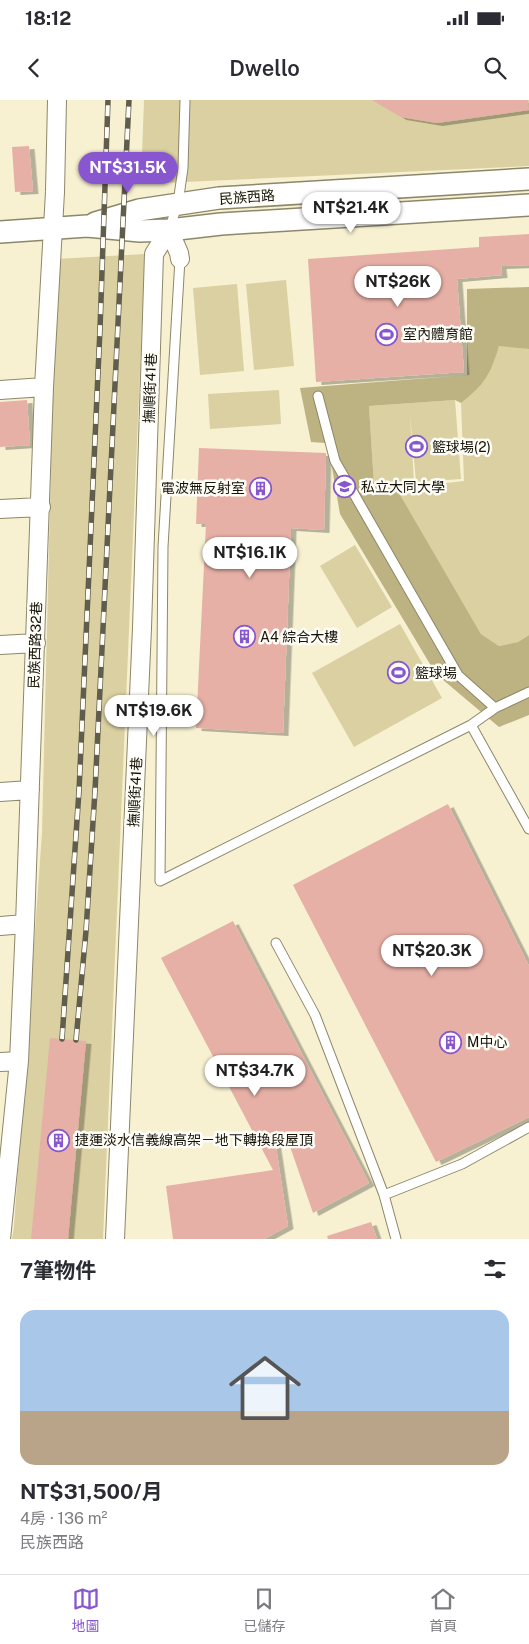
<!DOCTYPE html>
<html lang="zh-TW">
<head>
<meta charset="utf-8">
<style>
	:root { --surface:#fff; --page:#f7f7f7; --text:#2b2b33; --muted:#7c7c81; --line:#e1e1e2; --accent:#8857d0 }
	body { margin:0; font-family:"Public Sans","Noto Sans TC",sans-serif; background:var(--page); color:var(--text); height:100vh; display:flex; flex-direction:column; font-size:19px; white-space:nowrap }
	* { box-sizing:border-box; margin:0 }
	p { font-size:16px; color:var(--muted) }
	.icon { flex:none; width:28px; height:28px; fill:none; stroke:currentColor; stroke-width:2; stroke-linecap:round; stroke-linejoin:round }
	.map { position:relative; height:1139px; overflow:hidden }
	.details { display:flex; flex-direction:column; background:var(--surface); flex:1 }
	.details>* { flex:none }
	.price { position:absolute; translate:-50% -42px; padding:0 11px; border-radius:18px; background:#fff; color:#222; font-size:16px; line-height:32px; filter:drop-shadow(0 1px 2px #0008) }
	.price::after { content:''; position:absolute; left:50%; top:30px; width:15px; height:11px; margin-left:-8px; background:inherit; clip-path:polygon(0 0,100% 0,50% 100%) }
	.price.selected { background:var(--accent); color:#fff }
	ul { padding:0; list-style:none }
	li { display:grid; align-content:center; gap:10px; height:265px; padding:0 20px }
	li+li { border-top:1px solid var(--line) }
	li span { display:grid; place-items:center; height:155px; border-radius:15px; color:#555 }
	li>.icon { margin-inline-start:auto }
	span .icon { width:90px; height:90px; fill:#fffc; stroke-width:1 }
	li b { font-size:21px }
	h2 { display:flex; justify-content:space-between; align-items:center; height:60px; padding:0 20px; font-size:21px }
	.status { display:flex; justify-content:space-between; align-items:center; height:35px; padding:0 25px; background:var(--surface); direction:ltr }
	.status svg { height:14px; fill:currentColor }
	header { display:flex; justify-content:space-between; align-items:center; height:65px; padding:0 20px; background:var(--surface); font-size:22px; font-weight:600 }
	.dock { display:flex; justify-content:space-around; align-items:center; height:70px; border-top:1px solid var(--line); background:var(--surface); font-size:14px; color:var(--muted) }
	.dock a { display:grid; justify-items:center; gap:2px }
	.dock .selected { color:var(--accent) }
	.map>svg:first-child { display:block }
</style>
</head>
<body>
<div class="status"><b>18:12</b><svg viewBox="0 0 49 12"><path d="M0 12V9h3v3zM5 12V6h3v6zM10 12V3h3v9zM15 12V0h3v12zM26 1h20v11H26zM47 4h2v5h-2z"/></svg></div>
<header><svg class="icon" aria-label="back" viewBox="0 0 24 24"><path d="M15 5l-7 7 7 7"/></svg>Dwello<svg class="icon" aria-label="search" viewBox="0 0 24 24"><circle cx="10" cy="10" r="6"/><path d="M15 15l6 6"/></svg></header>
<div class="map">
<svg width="529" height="1139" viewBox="0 0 529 1139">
	<defs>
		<filter id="shadow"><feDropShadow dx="5.5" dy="3" stdDeviation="0" flood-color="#0004"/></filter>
	</defs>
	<rect width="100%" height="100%" fill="#f7f0d1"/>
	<path fill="#dad0a1" d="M 144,0 L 529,0 L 529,66 L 141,84 Z
		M 145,154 L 103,1139 L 12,1139 L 14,1126 L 42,733 L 56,159 Z
		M 286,180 L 294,266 L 254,270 L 246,184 Z
		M 237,184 L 244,271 L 200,275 L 193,188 Z
		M 499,245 L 529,249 L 529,535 L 518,542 L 499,546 L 481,534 L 396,389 L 464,381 L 461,303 C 485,285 491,273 499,245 Z
		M 279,290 L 281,324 L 210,329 L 208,294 Z
		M 455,300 L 461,379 L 416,382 L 410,314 L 414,383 L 374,385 L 369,306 Z
		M 355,445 L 392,507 L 357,528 L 320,466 Z
		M 400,524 L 442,598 L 354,647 L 312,573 Z"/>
	<path fill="#bdb282" d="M 529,187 L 529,249 L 499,246 C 491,273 485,285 461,303 L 455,300 L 369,306 L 374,385 L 396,388 L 481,534 L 499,546 L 518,542 L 529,535 L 529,615 L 499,627 L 436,574 L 340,414 L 330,356 L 325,343 L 311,342 L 300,288 L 467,275 L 467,189 Z"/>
	<path fill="#e7b0a6" filter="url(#shadow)" d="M 372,0 L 528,0 L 529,10 L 437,23 L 401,17 Z
		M 29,46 L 33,91 L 15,92 L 12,47 Z
		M 529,134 L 529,165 L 501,166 L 502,175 L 457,179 L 464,272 L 316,282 L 308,159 L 479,147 L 479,137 Z
		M 27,300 L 30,345 L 0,347 L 0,302 Z
		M 199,348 L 326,353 L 324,430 L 291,428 L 283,633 L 196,628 L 206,424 L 196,424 Z
		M 448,704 L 529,866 L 529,1017 L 436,1062 L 293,785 Z
		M 233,821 L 369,1083 L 313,1113 L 285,1032 L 274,1034 L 288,1126 L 264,1139 L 173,1139 L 166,1086 L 273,1070 L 161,858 Z
		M 50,938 L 86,941 L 68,1139 L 31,1139 Z
		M 371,1122 L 377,1139 L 328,1139 L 327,1136 Z"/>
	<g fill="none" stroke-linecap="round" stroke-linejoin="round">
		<defs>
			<path id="service" d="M 169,130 L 178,103 L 183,68 L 185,0
				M 180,159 L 163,447 L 160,781 L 471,625 L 529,729
				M 318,296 L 335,361 L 458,575 L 495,608
				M 471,625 L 495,608 L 529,592
				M 276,843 L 315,915 L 384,1095 L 396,1139
				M 384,1095 L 462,1064 L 529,1027"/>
			<path id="minor" d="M 169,130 L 179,153 L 180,159
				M 0,290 L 44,287
				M 0,409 L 41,407
				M 0,545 L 36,543
				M 0,692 L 30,690
				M 0,826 L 25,824
				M 0,962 L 19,961
				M 1,1139 L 19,961 L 25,824 L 44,287 L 55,92 L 57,0
				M 115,1139 L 142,528 L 154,154 L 169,130"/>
			<path id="tertiary" d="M 95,123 L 139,110 L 219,98 L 529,79
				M 0,132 L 87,126 L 140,131 L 169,130 L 221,124 L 529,105"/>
		</defs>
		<use href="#service" stroke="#8d876a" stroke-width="11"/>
		<use href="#minor" stroke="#8d876a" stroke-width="20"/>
		<use href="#tertiary" stroke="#8d876a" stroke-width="24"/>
		<use href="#service" stroke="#fff" stroke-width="9"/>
		<use href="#minor" stroke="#fff" stroke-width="18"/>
		<use href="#tertiary" stroke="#fff" stroke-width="21"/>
		<defs>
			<path id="rail" d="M 62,939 L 79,691 L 100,229 L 108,0
				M 76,940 L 86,831 L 95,691 L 129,0"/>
		</defs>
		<use href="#rail" stroke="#615d4c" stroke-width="5.5"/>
		<use href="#rail" stroke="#fefdf7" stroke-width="4" stroke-dasharray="11" stroke-linecap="butt"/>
	</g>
	<defs>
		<symbol id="stadium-ring" viewBox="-11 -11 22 22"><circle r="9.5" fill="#fefdf7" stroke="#8857d0" stroke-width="1.5"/><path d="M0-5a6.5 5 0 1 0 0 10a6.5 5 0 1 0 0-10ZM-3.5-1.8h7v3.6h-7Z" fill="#8857d0"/></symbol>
		<symbol id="university-ring" viewBox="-11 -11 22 22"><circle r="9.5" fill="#fefdf7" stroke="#8857d0" stroke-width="1.5"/><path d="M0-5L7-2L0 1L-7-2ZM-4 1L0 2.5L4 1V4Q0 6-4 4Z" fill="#8857d0"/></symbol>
		<symbol id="building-ring" viewBox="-11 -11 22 22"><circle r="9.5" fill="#fefdf7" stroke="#8857d0" stroke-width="1.5"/><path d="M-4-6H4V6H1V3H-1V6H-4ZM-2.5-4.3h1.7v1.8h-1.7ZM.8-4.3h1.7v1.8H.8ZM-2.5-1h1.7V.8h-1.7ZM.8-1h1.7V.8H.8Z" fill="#8857d0"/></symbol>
	</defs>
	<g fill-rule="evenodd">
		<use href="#stadium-ring" x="374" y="222" width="25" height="25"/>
		<use href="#stadium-ring" x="404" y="334" width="25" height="25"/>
		<use href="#university-ring" x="332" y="374" width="25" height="25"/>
		<use href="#building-ring" x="248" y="376" width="25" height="25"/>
		<use href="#building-ring" x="232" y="524" width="25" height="25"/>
		<use href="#stadium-ring" x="386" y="560" width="25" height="25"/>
		<use href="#building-ring" x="438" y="930" width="25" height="25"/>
		<use href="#building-ring" x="46" y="1028" width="25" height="25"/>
	</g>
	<g text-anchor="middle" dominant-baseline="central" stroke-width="5" stroke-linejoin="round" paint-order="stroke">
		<g font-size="14" fill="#151208" stroke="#fefdf7">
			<text transform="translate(247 97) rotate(-4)">民族西路</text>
			<text transform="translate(150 288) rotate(-88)">撫順街41巷</text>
			<text transform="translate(35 545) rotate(-88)">民族西路32巷</text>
			<text transform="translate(135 692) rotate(-87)">撫順街41巷</text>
		</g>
		<g font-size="14" fill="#151208" stroke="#fefdf7" text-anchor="start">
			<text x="403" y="234">室內體育館</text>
			<text x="432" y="347">籃球場(2)</text>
			<text x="361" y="387">私立大同大學</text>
			<text x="245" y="388" text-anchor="end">電波無反射室</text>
			<text x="260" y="537">A4 綜合大樓</text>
			<text x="415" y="573">籃球場</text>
			<text x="467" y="942">M中心</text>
			<text x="75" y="1040">捷運淡水信義線高架－地下轉換段屋頂</text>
		</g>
	</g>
</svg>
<b class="price selected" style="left:128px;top:94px">NT$31.5K</b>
<b class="price" style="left:351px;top:134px">NT$21.4K</b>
<b class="price" style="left:398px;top:208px">NT$26K</b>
<b class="price" style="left:250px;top:479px">NT$16.1K</b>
<b class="price" style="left:154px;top:637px">NT$19.6K</b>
<b class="price" style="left:432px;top:877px">NT$20.3K</b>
<b class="price" style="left:255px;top:997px">NT$34.7K</b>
</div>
<section class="details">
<h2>7筆物件<svg class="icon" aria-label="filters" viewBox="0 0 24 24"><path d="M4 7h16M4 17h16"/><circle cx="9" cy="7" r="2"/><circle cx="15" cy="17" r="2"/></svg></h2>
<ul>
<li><span style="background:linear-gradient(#a9c7e8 65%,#b9a48a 0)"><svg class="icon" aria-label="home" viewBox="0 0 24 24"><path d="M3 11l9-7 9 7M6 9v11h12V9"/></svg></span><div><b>NT$31,500/月</b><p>4房 · 136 m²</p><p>民族西路</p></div></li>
</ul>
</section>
<nav class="dock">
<a class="selected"><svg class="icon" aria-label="map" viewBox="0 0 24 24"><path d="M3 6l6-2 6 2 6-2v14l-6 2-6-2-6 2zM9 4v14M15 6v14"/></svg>地圖</a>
<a><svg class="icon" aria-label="saved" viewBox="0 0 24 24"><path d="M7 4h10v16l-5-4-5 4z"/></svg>已儲存</a>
<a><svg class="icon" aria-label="home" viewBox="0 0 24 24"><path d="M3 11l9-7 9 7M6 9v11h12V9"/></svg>首頁</a>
</nav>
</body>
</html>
